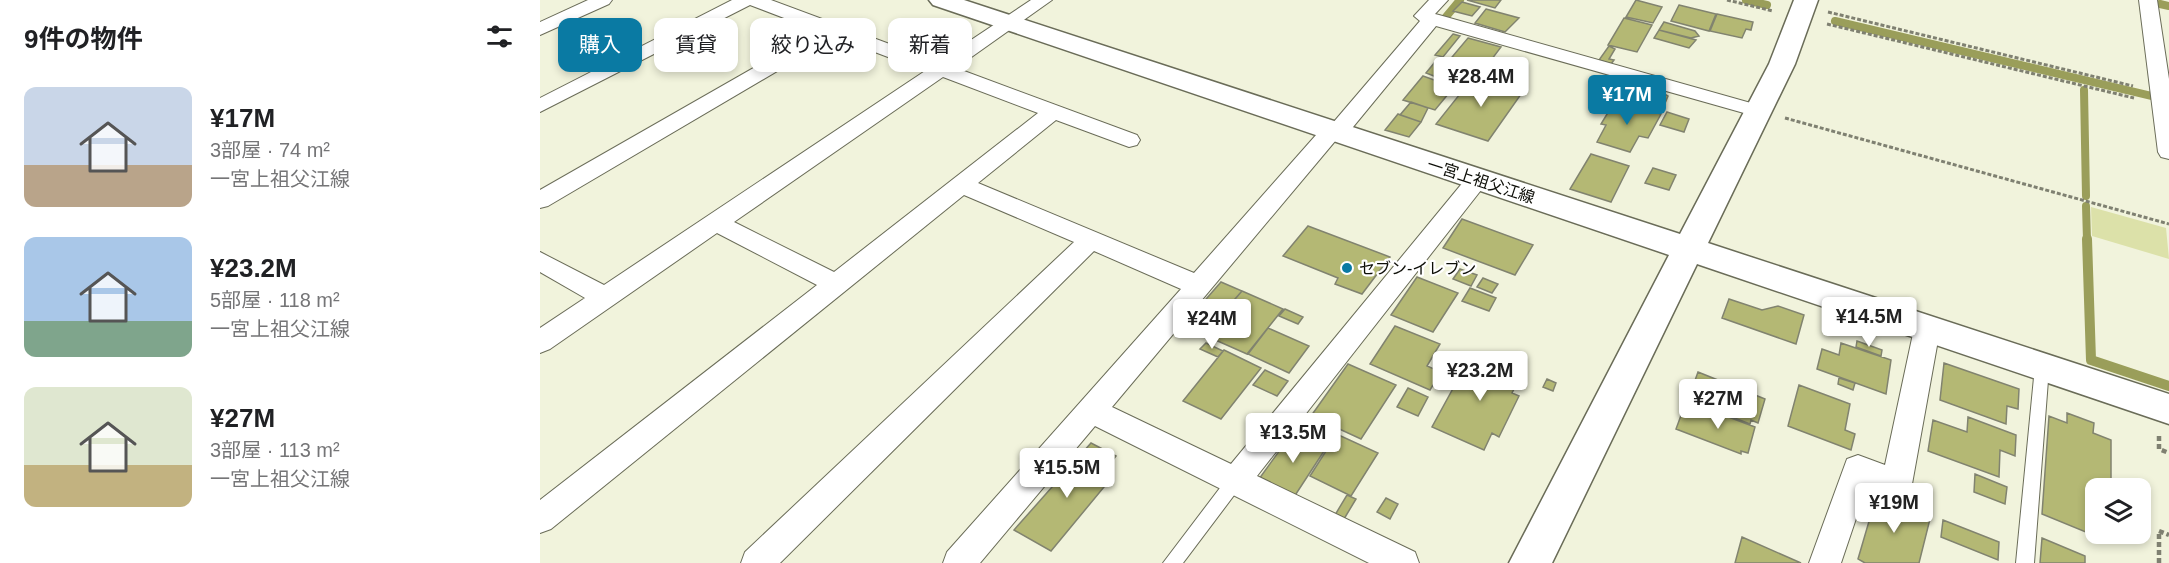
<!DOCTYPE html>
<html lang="ja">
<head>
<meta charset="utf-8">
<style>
	:root { --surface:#fff; --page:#f6f6f6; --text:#202124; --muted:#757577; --accent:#0a7aa3 }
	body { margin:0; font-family:Arial,"Noto Sans JP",sans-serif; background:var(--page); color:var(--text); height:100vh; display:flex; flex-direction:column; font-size:22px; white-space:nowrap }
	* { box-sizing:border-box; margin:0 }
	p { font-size:20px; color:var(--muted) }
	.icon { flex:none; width:33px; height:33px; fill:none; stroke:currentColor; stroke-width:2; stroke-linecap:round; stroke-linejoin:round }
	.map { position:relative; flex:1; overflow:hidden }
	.sheet { display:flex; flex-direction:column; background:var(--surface); width:540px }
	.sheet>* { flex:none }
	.hud { position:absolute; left:18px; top:18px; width:570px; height:54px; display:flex; gap:12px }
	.fabs { position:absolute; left:1545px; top:478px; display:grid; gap:12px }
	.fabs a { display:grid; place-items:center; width:66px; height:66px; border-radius:12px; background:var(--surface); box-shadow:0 3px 9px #0003; font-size:30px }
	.price { position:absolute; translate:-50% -51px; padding:0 14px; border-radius:6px; background:#fff; color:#222; font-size:20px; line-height:39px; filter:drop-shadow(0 2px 3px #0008) }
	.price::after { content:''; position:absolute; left:50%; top:36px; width:18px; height:14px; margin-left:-9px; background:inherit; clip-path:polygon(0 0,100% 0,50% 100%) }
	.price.active { background:var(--accent); color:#fff }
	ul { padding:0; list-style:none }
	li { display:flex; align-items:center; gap:18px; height:150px; padding:0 24px }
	li span { display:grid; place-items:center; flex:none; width:168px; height:120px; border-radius:12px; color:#555 }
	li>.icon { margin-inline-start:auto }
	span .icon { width:72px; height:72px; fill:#fffc; stroke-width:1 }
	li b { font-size:26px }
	h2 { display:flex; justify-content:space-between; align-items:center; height:72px; padding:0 24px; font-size:26px }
	.chip { padding:0 21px; border-radius:12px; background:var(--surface); box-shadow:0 3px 9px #0003; font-size:21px; line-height:54px }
	.chip.active { background:var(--accent); color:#fff }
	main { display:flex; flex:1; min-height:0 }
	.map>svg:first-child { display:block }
</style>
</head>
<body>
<main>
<section class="sheet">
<h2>9件の物件<svg class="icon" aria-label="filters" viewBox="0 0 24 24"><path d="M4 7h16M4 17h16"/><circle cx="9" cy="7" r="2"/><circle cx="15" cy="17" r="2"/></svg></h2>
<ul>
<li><span style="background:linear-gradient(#c9d6e8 65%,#b9a48a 0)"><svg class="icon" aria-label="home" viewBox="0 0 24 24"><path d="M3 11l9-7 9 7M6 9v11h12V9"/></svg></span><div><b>¥17M</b><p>3部屋 · 74 m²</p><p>一宮上祖父江線</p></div></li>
<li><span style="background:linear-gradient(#a9c7e8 70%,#7fa58c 0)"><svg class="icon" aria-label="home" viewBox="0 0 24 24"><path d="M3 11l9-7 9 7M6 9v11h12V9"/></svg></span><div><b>¥23.2M</b><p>5部屋 · 118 m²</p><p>一宮上祖父江線</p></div></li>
<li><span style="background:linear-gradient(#dfe7d0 65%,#c2b280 0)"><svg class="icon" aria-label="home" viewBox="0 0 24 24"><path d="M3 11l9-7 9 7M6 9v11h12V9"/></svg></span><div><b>¥27M</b><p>3部屋 · 113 m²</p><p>一宮上祖父江線</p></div></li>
</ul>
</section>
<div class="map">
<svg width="1629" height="563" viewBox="0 0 1629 563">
	<rect width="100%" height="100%" fill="#f1f3dc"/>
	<path fill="#dce1a9" d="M 1551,207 L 1626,228 L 1629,259 L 1552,236 Z"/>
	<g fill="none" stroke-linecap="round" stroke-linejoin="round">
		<path stroke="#9a9e5a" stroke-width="8" d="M 1206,0 L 1227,5
			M 1620,4 L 1629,6
			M 905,18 L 920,0
			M 1295,21 L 1629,100
			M 1544,90 L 1546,196
			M 1546,206 L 1547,240"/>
		<path stroke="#9a9e5a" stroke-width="10" d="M 1547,239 L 1551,360 L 1629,386"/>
	</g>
	<path fill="#b4b874" stroke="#81836f" stroke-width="1.5" d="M 927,0 L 961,0 L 955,8 Z
		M 1096,0 L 1122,7 L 1113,23 L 1086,17 Z
		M 922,2 L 940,7 L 932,16 L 913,11 Z
		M 1139,5 L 1176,14 L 1169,31 L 1131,21 Z
		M 946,9 L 979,18 L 965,32 L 935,23 Z
		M 1177,14 L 1213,22 L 1211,30 L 1206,29 L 1202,38 L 1170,31 Z
		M 1084,18 L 1112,25 L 1097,52 L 1068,45 Z
		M 1124,22 L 1155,31 L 1159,36 L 1151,38 L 1119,30 Z
		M 1119,30 L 1156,40 L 1149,48 L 1114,38 Z
		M 913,34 L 920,36 L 903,57 L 895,55 Z
		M 928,38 L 961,47 L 946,67 L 912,57 Z
		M 1069,46 L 1075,49 L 1069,59 L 1074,60 L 1071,64 L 1059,60 Z
		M 895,62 L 903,65 L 894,76 L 886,73 Z
		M 935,75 L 984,90 L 948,141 L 896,124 Z
		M 883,76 L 914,87 L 895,110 L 863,100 Z
		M 1083,82 L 1123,93 L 1128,96 L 1123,108 L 1075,95 Z
		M 1075,101 L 1121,114 L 1108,138 L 1099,136 L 1090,152 L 1057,142 L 1066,125 L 1061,124 Z
		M 871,102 L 888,108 L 881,122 L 860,115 Z
		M 1127,112 L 1149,119 L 1144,132 L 1120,125 Z
		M 858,114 L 881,122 L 869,137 L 845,130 Z
		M 1051,154 L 1089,166 L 1071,202 L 1030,189 Z
		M 1113,168 L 1136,175 L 1129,190 L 1105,183 Z
		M 922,219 L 993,245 L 975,275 L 903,248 Z
		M 768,226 L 850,257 L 822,294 L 795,284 L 798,278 L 743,256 Z
		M 920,269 L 937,275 L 931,286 L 913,279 Z
		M 877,277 L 918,293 L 893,332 L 851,315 Z
		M 943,278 L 958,284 L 952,293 L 937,287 Z
		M 681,282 L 702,291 L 681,315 L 660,306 Z
		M 930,288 L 956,298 L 949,311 L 922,301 Z
		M 702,291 L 743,309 L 707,354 L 664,335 Z
		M 1189,299 L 1222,310 L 1238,306 L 1264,315 L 1256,344 L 1182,318 Z
		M 745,309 L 763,317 L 758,324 L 739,316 Z
		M 855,326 L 900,344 L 887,366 L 901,372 L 890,390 L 830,364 Z
		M 728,328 L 769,346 L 749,373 L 708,354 Z
		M 1317,341 L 1342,350 L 1341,356 L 1316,347 Z
		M 666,343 L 683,351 L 678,357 L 660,349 Z
		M 1301,343 L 1351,360 L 1346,394 L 1277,369 L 1282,349 L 1299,355 Z
		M 684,350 L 721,368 L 681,419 L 643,401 Z
		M 933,352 L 983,372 L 972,393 L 979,396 L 959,437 L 952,433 L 944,450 L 892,427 Z
		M 1404,363 L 1479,389 L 1478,409 L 1467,406 L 1466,424 L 1400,400 Z
		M 808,364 L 856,385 L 821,439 L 771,416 Z
		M 725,370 L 748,381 L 737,396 L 713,385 Z
		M 1158,372 L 1225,399 L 1218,423 L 1211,420 L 1210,424 L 1148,400 Z
		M 1299,378 L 1315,383 L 1313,390 L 1298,384 Z
		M 1007,379 L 1016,383 L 1013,391 L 1003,387 Z
		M 1259,385 L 1310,404 L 1305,430 L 1315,434 L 1311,450 L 1248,426 Z
		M 868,388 L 888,397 L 878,416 L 857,407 Z
		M 1162,407 L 1215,427 L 1208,453 L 1201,451 L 1201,454 L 1136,429 L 1143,410 L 1160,416 Z
		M 1527,413 L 1554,423 L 1553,433 L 1571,440 L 1571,489 L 1556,489 L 1556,534 L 1570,534 L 1570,542 L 1502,514 L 1509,416 L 1527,423 Z
		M 1428,417 L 1476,435 L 1475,456 L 1460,450 L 1459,477 L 1388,451 L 1393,420 L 1427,432 Z
		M 779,426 L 838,453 L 811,496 L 770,476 L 788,448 L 771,439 Z
		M 753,432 L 786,448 L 754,497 L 719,479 Z
		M 551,443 L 576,456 L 555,482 L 564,487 L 511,551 L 474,530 Z
		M 1435,474 L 1467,487 L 1465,504 L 1434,492 Z
		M 1337,494 L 1390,519 L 1379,563 L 1325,563 L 1318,559 Z
		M 807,495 L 816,499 L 804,519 L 795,515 Z
		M 846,498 L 858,504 L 850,519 L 837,512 Z
		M 1403,520 L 1459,542 L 1458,560 L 1401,537 Z
		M 1202,537 L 1261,563 L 1195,563 Z
		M 1502,538 L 1545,556 L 1545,563 L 1500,563 Z"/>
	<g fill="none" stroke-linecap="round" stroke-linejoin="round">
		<defs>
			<path id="lane" d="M 1502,361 L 1507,363 L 1509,367 L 1494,563 L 1476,563 L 1495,367 L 1497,363 Z
				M 695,474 L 701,476 L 703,481 L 701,486 L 643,563 L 623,563 L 689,476 Z"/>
			<path id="street" d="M 48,0 L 72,0 L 69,4 L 0,35 L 0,22 Z
				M 192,0 L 231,0 L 398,62 L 491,0 L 512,0 L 416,68 L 597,135 L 600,140 L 597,145 L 589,147 L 516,120 L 438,183 L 654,273 L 784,126 L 792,124 L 880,21 L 874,16 L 889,0 L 908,0 L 895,14 L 899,15 L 1225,107 L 1228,111 L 1225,115 L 1211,115 L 896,26 L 804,138 L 796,140 L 572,407 L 691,464 L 929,175 L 937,173 L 945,175 L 948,180 L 945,185 L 717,476 L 875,552 L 879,563 L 829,563 L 555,426 L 440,563 L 403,563 L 407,552 L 641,289 L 554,251 L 240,563 L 201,563 L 205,552 L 534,242 L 424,195 L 11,529 L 0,533 L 0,500 L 277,285 L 177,233 L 10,349 L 0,353 L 0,328 L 45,298 L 0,272 L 0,252 L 64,285 L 385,71 L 295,37 L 8,206 L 0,208 L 0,190 L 278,31 L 210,5 L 0,112 L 0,98 ZM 403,77 L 498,113 L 294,272 L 194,222 Z
				M 1599,0 L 1617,0 L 1629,79 L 1629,159 L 1621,157 L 1618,152 Z
				M 1387,319 L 1396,322 L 1400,329 L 1372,484 L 1368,494 L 1357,498 L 1327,486 L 1301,563 L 1269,563 L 1307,459 L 1318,455 L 1345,465 L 1374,329 L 1378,322 Z"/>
			<path id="secondary" d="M 389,0 L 424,0 L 1140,234 L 1229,64 L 1254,0 L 1278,0 L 1255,64 L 1168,243 L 1629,394 L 1629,424 L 1157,264 L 1012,563 L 969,563 L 1129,255 L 393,5 Z"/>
		</defs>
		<use href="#lane" stroke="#6a6c58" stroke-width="2"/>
		<use href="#street" stroke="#6a6c58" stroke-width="2"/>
		<use href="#secondary" stroke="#6a6c58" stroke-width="3"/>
		<path stroke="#7f8071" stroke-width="3" stroke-dasharray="4 2" stroke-linecap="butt" d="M 1187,0 L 1233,11
			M 1288,12 L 1593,86
			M 1287,24 L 1594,98
			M 1245,118 L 1629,224"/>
		<path stroke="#7f8071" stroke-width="4.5" stroke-dasharray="5 3" stroke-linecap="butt" d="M 1619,436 L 1619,449 L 1629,453
			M 1619,563 L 1619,531 L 1629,535"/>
		<use href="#lane" fill="#fff" fill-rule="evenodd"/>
		<use href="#street" fill="#fff" fill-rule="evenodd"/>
		<use href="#secondary" fill="#fff" fill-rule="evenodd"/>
	</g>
	<circle fill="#0a7aa3" stroke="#fff" stroke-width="2" cx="807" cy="268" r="6"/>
	<g text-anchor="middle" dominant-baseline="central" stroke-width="4.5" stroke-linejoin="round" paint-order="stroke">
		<g font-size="16" fill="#0c0d06" stroke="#fff">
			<text transform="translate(941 181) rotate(18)">一宮上祖父江線</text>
		</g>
		<g font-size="16" fill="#0c0d06" stroke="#fff" text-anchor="start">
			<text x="819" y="268">セブン-イレブン</text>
		</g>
	</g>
</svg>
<div class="fabs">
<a><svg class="icon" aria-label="layers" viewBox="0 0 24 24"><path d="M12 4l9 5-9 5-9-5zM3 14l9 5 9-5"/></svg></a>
</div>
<b class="price" style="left:941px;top:108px">¥28.4M</b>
<b class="price active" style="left:1087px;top:126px">¥17M</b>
<b class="price" style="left:1329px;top:348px">¥14.5M</b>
<b class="price" style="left:672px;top:350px">¥24M</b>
<b class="price" style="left:940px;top:402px">¥23.2M</b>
<b class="price" style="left:1178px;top:430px">¥27M</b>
<b class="price" style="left:753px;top:464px">¥13.5M</b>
<b class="price" style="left:527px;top:499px">¥15.5M</b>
<b class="price" style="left:1354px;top:534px">¥19M</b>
<div class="hud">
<a class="chip active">購入</a>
<a class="chip">賃貸</a>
<a class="chip">絞り込み</a>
<a class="chip">新着</a>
</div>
</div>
</main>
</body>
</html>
